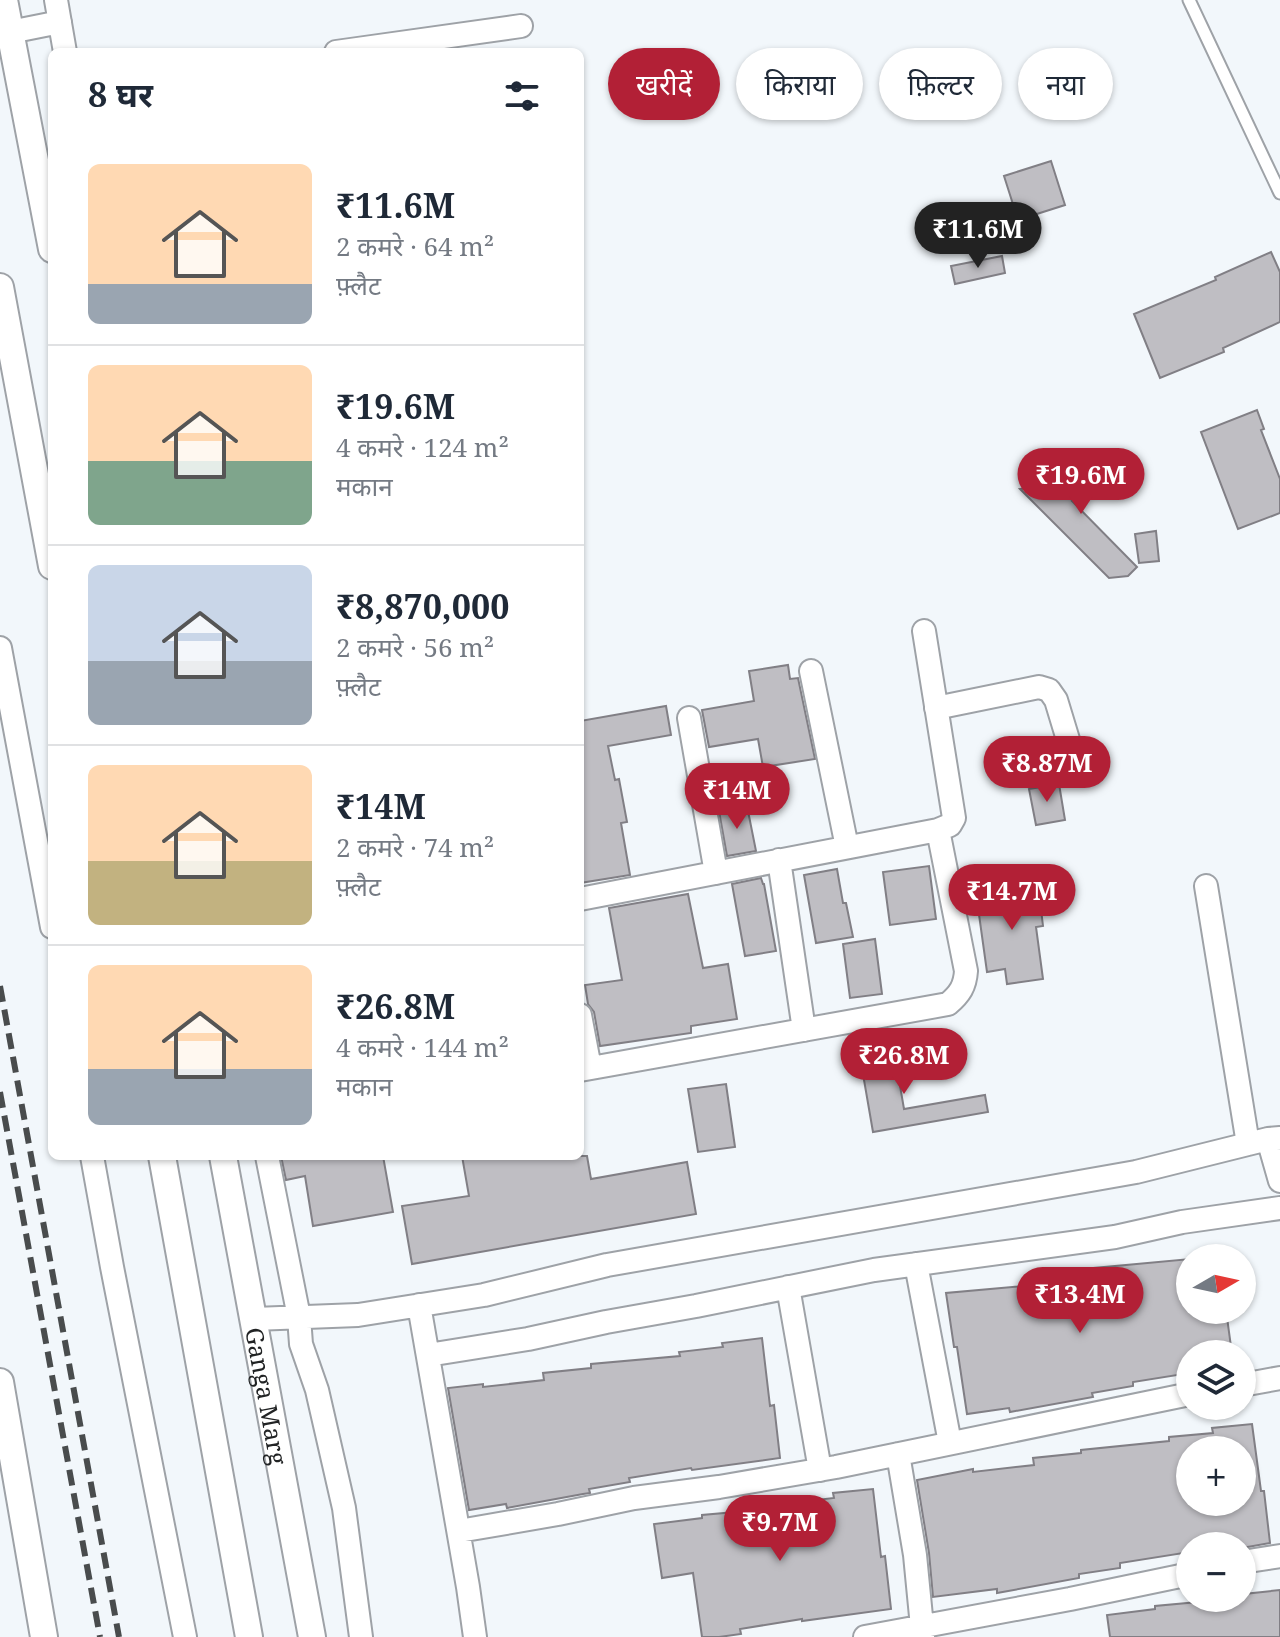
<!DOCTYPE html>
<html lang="hi">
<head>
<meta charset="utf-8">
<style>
	:root { --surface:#fff; --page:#f6f6f7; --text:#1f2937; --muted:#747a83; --line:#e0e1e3; --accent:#b22036 }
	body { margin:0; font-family:"Noto Serif","Noto Sans Devanagari",serif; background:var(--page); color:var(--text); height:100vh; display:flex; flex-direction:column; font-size:30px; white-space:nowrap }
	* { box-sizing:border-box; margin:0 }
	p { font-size:26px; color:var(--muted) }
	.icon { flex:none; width:44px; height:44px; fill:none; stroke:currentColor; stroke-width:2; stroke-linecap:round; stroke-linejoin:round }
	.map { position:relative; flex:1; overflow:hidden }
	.drawer { position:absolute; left:48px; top:48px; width:536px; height:1112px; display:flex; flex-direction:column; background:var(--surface); border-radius:12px; box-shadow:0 2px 6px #0004 }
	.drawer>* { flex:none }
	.hud { position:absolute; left:608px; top:48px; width:552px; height:72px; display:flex; gap:16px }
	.needle { width:52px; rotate:81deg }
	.fabs { position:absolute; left:1176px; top:1244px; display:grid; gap:16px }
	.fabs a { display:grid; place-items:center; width:80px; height:80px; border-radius:50%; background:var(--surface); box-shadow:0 2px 6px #0004; font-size:40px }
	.price { position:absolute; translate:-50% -68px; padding:0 18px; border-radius:28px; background:var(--accent); color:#fff; font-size:26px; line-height:52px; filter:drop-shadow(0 2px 4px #0008) }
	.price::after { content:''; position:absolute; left:50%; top:48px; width:24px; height:18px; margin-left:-12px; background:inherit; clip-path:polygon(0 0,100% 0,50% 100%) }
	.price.selected { background:#222; color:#fff }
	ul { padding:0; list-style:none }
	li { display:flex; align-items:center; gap:24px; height:200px; padding:0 40px }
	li+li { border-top:2px solid var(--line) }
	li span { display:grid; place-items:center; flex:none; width:224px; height:160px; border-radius:12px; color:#555 }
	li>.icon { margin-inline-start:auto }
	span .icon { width:96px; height:96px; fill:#fffc; stroke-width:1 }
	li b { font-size:34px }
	h2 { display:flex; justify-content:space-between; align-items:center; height:96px; padding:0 40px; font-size:34px }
	.pill { padding:0 28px; border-radius:36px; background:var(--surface); box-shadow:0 2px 6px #0004; font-size:28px; line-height:72px }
	.pill.selected { background:var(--accent); color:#fff }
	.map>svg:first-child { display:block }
</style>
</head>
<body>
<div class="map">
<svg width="1280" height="1637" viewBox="0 0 1280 1637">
	<rect width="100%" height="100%" fill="#f2f7fb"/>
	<path fill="#bfbec3" stroke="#817f85" stroke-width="2" fill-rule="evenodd" d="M 1051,161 L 1065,205 L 1018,220 L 1004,176 Z
		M 1271,252 L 1280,272 L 1280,322 L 1223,348 L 1224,352 L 1160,378 L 1134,314 L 1216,280 L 1215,277 Z
		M 1002,256 L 1005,273 L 955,284 L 951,266 Z
		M 1257,410 L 1264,429 L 1261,430 L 1280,479 L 1280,513 L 1238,529 L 1201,432 Z
		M 1090,452 L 1104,480 L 1112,479 L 1113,480 L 1072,501 L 1137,567 L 1128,576 L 1109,578 L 1020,489 L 1069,484 L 1061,467 Z
		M 1156,531 L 1159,561 L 1139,563 L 1135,534 Z
		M 788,665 L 790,679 L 798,678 L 815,759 L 763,767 L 758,739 L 709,747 L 702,710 L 754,701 L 749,671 Z
		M 666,706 L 671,735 L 608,746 L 615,780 L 619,779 L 627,822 L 621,823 L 630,875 L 580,883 L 580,721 Z
		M 1059,784 L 1065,820 L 1036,825 L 1029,789 Z
		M 747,806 L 756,851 L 727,856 L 719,811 Z
		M 929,866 L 936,919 L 890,925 L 883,872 Z
		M 837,869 L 843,903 L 846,903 L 853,937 L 816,943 L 804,875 Z
		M 761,878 L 763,884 L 764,884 L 776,951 L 745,956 L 732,884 Z
		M 1038,885 L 1043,926 L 1036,927 L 1043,979 L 1007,984 L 1005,969 L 987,972 L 976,893 Z
		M 688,894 L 703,968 L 728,964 L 737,1019 L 691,1026 L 691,1033 L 600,1046 L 594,1012 L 588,1004 L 585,985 L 622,980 L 609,908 Z
		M 875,939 L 882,994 L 850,998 L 843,944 Z
		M 893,1045 L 904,1109 L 985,1095 L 988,1112 L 873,1132 L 859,1051 Z
		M 726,1084 L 735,1147 L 698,1152 L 688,1089 Z
		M 281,1156 L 383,1156 L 393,1212 L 313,1226 L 305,1176 L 286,1180 Z
		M 462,1156 L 587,1156 L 591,1179 L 687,1162 L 696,1214 L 412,1264 L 402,1206 L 469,1196 Z
		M 1190,1259 L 1190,1310 L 1226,1310 L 1232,1354 L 1190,1354 L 1190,1373 L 1133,1382 L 1133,1386 L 1092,1393 L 1093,1397 L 1010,1412 L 1009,1408 L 967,1414 L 957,1347 L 954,1347 L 946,1293 L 1047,1284 L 1046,1277 L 1094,1271 L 1094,1268 Z
		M 762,1338 L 770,1406 L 774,1405 L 780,1458 L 692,1470 L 691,1468 L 629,1478 L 630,1482 L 589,1489 L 590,1493 L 583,1494 L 507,1508 L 506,1504 L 469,1510 L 448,1388 L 483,1384 L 483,1387 L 544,1380 L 543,1373 L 591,1368 L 591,1364 L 680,1356 L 679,1352 L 723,1347 L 722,1343 Z
		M 1252,1424 L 1261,1491 L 1264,1491 L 1270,1543 L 1242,1548 L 1242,1546 L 1190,1546 L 1190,1552 L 1120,1563 L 1120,1568 L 1079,1574 L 1079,1578 L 997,1593 L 997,1589 L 933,1597 L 929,1553 L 917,1480 L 973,1469 L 973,1472 L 1034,1465 L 1033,1458 L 1081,1453 L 1081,1450 L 1169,1441 L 1169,1437 L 1213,1433 L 1212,1428 ZM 1190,1450 L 1242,1450 L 1242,1502 L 1190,1502 Z
		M 873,1489 L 881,1557 L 885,1556 L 891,1609 L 802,1621 L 802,1619 L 740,1629 L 741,1634 L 719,1637 L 702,1637 L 693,1573 L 662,1578 L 654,1524 L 702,1518 L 702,1515 L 791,1507 L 790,1503 L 834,1498 L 833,1493 Z
		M 1280,1590 L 1280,1637 L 1110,1637 L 1107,1615 L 1155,1609 L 1155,1606 L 1242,1598 L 1244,1598 L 1244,1594 Z"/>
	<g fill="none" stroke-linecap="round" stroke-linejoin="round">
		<defs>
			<path id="service" d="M 1189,0 L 1280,193"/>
			<path id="minor" d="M 56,0 L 65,52
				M 10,32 L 60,22
				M 336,52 L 521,26
				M 0,648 L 52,927
				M 811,671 L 847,847
				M 936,708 L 1039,687 L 1049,690 L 1056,700 L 1076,766
				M 689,718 L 716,873
				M 779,860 L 804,1030
				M 1206,886 L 1248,1144
				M 580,899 L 938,830
				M 580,1015 L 590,1068
				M 580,1070 L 948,1004 C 960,994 965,986 966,971 L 938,830 L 950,825 L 954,818 L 924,631
				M 1268,1139 L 1280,1181
				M 92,1156 L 112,1267 L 185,1637
				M 267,1156 L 299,1317 L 301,1344 L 317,1390 L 344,1508 L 361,1637
				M 916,1264 L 950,1443
				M 788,1287 L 820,1470
				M 419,1305 L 468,1587 L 475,1637
				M 253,1319 L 358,1315 L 484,1295 L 607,1265 L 1136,1172 L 1268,1139 L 1280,1138
				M 428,1355 L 528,1339 L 606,1322 L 696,1306 L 874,1270 L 1115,1237 L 1182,1222 L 1280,1208
				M 1242,1385 L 1280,1378
				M 898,1454 L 915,1555 L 923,1637
				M 459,1531 L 558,1514 L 634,1498 L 719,1487 L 836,1467 L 1190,1394
				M 1242,1562 L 1280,1556
				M 865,1637 L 1070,1599 L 1190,1574"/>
			<g id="tertiary">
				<path d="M 4,0 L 52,249"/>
				<path d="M 0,287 L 52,566"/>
				<path d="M 162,1156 L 249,1637"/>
				<path id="s1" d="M 223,1156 L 312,1637"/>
				<path d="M 0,1382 L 44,1637"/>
			</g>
		</defs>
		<use href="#service" stroke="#9ea2a7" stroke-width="15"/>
		<use href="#minor" stroke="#9ea2a7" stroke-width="26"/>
		<use href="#tertiary" stroke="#9ea2a7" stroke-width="30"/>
		<use href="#service" stroke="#fff" stroke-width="11"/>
		<use href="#minor" stroke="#fff" stroke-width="22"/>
		<use href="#tertiary" stroke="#fff" stroke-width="26"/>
		<path stroke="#494c4d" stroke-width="6" stroke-dasharray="16 8" stroke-linecap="butt" d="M 0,986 L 119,1637
			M 0,1092 L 100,1637"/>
	</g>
	<g text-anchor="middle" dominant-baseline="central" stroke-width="6" stroke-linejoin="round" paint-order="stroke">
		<g font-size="24" fill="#212324" stroke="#f2f7fb">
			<text stroke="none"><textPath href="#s1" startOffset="244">Ganga Marg</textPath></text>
		</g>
	</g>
</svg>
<div class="fabs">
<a><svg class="needle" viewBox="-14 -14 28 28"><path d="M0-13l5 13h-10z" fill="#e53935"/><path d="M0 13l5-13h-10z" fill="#747a83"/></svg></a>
<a><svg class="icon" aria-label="layers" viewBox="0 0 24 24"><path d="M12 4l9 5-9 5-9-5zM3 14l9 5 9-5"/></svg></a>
<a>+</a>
<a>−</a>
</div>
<b class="price selected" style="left:978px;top:270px">₹11.6M</b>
<b class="price" style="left:1081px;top:516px">₹19.6M</b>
<b class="price" style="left:1047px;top:804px">₹8.87M</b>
<b class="price" style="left:737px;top:831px">₹14M</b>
<b class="price" style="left:1012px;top:932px">₹14.7M</b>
<b class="price" style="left:904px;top:1096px">₹26.8M</b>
<b class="price" style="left:1080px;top:1335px">₹13.4M</b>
<b class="price" style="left:780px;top:1563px">₹9.7M</b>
<div class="hud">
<a class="pill selected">खरीदें</a>
<a class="pill">किराया</a>
<a class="pill">फ़िल्टर</a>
<a class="pill">नया</a>
</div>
<section class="drawer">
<h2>8 घर<svg class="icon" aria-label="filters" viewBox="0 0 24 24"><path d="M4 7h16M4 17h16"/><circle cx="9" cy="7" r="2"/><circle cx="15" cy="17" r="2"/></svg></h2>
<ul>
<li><span style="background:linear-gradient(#ffd9b3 75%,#9aa5b1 0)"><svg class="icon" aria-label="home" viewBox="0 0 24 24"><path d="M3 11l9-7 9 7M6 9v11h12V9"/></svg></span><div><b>₹11.6M</b><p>2 कमरे · 64 m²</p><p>फ़्लैट</p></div></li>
<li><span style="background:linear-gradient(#ffd9b3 60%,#7fa58c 0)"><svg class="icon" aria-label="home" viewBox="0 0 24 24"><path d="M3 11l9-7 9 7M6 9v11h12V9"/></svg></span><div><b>₹19.6M</b><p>4 कमरे · 124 m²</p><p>मकान</p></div></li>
<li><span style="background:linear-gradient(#c9d6e8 60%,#9aa5b1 0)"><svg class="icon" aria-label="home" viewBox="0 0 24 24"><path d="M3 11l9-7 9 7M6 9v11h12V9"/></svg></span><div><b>₹8,870,000</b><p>2 कमरे · 56 m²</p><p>फ़्लैट</p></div></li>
<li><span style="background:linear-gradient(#ffd9b3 60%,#c2b280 0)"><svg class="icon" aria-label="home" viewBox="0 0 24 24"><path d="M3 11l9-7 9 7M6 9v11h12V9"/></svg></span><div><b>₹14M</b><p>2 कमरे · 74 m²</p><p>फ़्लैट</p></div></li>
<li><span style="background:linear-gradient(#ffd9b3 65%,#9aa5b1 0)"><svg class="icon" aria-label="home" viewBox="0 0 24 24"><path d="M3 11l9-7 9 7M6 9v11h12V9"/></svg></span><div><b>₹26.8M</b><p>4 कमरे · 144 m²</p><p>मकान</p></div></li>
</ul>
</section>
</div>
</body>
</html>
